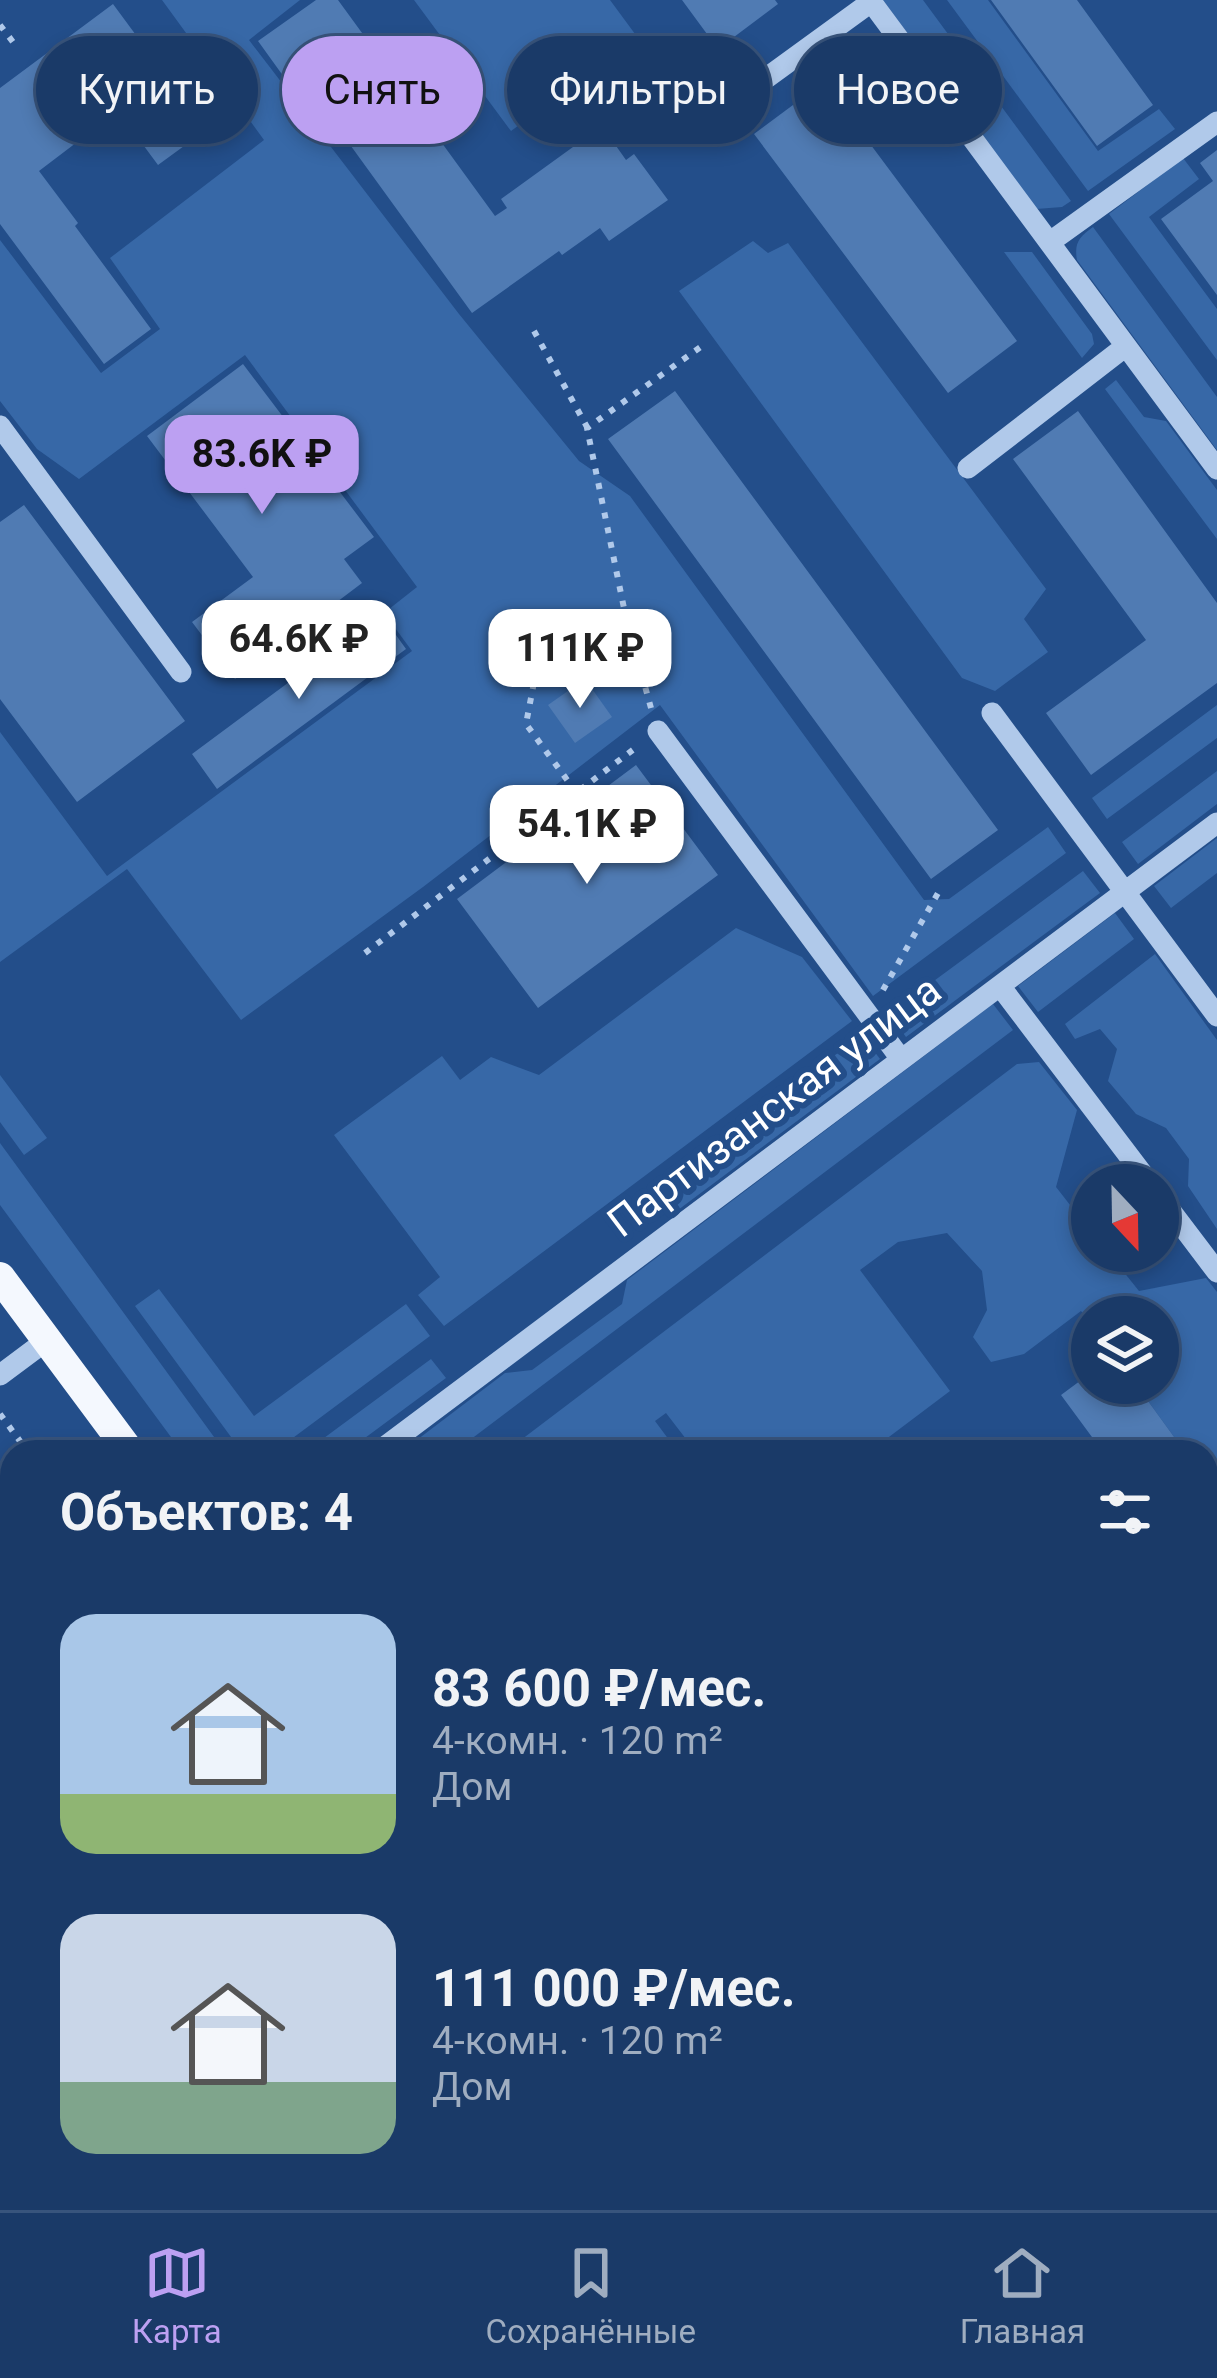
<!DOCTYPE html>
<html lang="ru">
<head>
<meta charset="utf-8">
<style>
	:root { --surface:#1a3a68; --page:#23416e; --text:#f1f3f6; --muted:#9fadc0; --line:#38547c; --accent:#bca0f2 }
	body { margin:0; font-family:Roboto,sans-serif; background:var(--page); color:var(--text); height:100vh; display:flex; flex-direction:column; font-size:45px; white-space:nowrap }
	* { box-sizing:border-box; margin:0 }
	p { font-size:39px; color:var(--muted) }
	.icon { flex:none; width:66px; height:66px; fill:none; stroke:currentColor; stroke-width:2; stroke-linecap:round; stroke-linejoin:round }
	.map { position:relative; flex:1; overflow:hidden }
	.drawer { position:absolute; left:0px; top:1440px; width:1218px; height:771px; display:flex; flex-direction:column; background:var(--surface); border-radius:36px 36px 0 0; box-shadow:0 6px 18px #0003,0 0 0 3px var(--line) }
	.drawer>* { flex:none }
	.top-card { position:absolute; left:36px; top:36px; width:1146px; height:108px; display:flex; gap:24px }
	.needle { width:78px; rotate:158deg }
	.tools { position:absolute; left:1071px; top:1164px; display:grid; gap:24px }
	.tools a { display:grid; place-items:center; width:108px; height:108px; border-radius:50%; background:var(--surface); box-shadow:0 6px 18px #0003,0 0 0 3px var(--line); font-size:60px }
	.price { position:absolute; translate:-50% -102px; padding:0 27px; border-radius:24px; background:#fff; color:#222; font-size:39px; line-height:78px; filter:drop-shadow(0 3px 6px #0008) }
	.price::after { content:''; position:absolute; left:50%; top:72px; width:36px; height:27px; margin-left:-18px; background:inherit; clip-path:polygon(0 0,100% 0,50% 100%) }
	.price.on { background:var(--accent); color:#111 }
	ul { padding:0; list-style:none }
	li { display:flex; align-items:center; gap:36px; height:300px; padding:0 60px }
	li span { display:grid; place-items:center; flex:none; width:336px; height:240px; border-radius:36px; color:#555 }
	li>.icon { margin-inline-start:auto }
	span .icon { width:144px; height:144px; fill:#fffc; stroke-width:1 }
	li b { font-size:51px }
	h2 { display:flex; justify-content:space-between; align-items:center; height:144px; padding:0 60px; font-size:51px }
	.tag { padding:0 42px; border-radius:54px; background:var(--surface); box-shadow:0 6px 18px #0003,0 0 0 3px var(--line); font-size:42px; line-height:108px }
	.tag.on { background:var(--accent); color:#111 }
	.menu { display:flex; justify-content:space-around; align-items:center; height:168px; border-top:3px solid var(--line); background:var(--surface); font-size:33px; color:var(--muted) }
	.menu a { display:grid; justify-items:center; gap:6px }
	.menu .on { color:var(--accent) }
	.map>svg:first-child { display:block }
</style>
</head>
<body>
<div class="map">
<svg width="1217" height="2210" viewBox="0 0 1217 2210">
	<rect width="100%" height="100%" fill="#234e8a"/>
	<path fill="#3768a7" d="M 162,0 L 300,0 L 249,40 L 459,314 L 579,461 L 630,496 L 924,900 L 949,899 L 1048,827 L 1066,853 L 873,996 L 660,705 L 423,887 L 241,1020 L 127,869 L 0,962 L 0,732 L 107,876 L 412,651 L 384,613 L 417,587 L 245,355 L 79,479 L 37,449 L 0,401 L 0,240 L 101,373 L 160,329 L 110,258 L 264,140 Z
		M 414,0 L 610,0 L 638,38 L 511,131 Z
		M 883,0 L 923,0 L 1071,201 L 1062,207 L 1036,209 Z
		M 947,0 L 988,0 L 1098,151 L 1159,109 L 1175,129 L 1088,191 Z
		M 1183,158 L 1199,179 L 1149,217 L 1217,309 L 1217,360 L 1109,214 Z
		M 1093,227 L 1217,397 L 1217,450 L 1077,260 C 1074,243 1079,237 1093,227 Z
		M 753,241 L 768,253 L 788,243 L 1046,589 L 1024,619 L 1048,652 L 995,691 L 962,678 L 679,291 Z
		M 1004,252 L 1032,252 L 1092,334 L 1094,344 L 1082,358 Z
		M 1116,380 L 1144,417 L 1166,421 L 1217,490 L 1217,539 L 1105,389 Z
		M 1217,705 L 1217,738 L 1107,819 L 1092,798 Z
		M 1217,771 L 1217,804 L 1138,864 L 1122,842 Z
		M 1217,838 L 1217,873 L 1171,908 L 1154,886 Z
		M 1083,871 L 1100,893 L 906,1037 L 889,1014 Z
		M 1115,913 L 1134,939 L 1038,1012 L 1018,986 Z
		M 736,928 L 802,957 L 852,1021 L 444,1326 L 418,1295 L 440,1277 L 334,1135 L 442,1056 L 460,1080 L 491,1057 L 539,1075 Z
		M 1155,954 L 1217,1040 L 1217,1229 L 1188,1186 L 1189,1159 L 1166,1128 L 1136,1114 L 1108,1081 L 1117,1049 L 1100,1029 L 1075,1039 L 1065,1024 Z
		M 993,1004 L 1013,1030 L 454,1452 L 401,1452 L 505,1373 L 532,1370 L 622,1304 L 627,1280 Z
		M 862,1035 L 880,1059 L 674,1213 L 655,1189 Z
		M 1039,1062 L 1077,1110 L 1056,1187 L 1092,1233 L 1092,1251 L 1107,1251 L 1139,1291 L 1206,1278 L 1217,1292 L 1217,1496 L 1206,1481 L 1206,1452 L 1185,1452 L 1135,1383 L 1158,1383 L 1158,1317 L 1092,1317 L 1092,1325 L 1081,1311 L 1024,1354 L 991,1362 L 973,1337 L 987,1310 L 982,1271 L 947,1233 L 898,1242 L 860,1270 L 950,1391 L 869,1452 L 696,1452 L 666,1413 L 655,1421 L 678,1452 L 505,1452 L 1017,1064 Z
		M 0,1075 L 47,1138 L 24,1155 L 0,1122 Z
		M 0,1143 L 225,1452 L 182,1452 L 0,1205 Z
		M 159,1289 L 254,1416 L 406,1304 L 430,1336 L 274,1452 L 242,1452 L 135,1306 Z
		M 431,1359 L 446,1378 L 346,1452 L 305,1452 Z
		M 1206,1639 L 1217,1654 L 1217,2158 L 1206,2166 Z
		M 852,2199 L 1031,2199 L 1038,2210 L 860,2210 Z"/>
	<path fill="#507bb3" d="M 316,0 L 338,0 L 416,107 L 427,99 L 442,120 L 431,128 L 495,216 L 507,208 L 501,199 L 602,126 L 626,160 L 634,154 L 668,200 L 609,241 L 600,228 L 562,255 L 559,251 L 472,313 L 306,84 L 294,91 L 258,41 Z
		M 682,0 L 775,0 L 778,4 L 718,49 Z
		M 991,0 L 1077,0 L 1153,105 L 1097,146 Z
		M 113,4 L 206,130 L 158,165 L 118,111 L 39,171 L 78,223 L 75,226 L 151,329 L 104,364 L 0,224 L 0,88 Z
		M 824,82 L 1017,341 L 948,393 L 754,134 Z
		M 1217,150 L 1217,295 L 1161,219 L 1213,181 L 1200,163 Z
		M 243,364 L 374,537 L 344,559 L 362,583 L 235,679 L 192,622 L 253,577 L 147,436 Z
		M 675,391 L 998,830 L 931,879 L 608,439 Z
		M 1078,411 L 1217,603 L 1217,683 L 1091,775 L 1046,713 L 1146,640 L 1013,459 Z
		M 24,505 L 185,721 L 77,802 L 0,699 L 0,522 Z
		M 381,614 L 406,649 L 217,789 L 192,754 Z
		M 585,679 L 612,717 L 575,743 L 548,705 Z
		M 636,765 L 718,875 L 538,1008 L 457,899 Z
		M 1092,1372 L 1092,1383 L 1135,1383 L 1185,1452 L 1103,1452 L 1061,1395 Z
		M 1206,1481 L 1217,1496 L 1217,1607 L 1206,1592 Z
		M 0,1612 L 12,1628 L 12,1654 L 0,1663 Z
		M 436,2199 L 540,2199 L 548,2210 L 444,2210 Z"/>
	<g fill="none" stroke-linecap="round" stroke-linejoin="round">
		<path stroke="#b0c9ea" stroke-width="6" stroke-dasharray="6 9" stroke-linecap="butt" d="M 0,25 L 16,46
			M 534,331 L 587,427
			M 651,708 L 626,618 L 587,428 L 702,346
			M 576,792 L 526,724 L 535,677 L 626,618
			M 365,953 L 638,746
			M 883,990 L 938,893
			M 0,1414 L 28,1452
			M 581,2199 L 589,2210"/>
		<path stroke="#b0c9ea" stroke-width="21" d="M 870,0 L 1217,469
			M 713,117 L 871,2
			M 1050,242 L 1217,122
			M 0,426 L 181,672
			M 968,468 L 1126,346
			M 992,713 L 1217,1016
			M 658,731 L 901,1059
			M 1000,986 L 1151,1185
			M 1158,1194 L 1217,1272
			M 0,1375 L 47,1340
			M 378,1452 L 1217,823"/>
		<path stroke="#f4f8fe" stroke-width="30" d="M 0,1277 L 130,1452
			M 682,2199 L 690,2210"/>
	</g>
	<g text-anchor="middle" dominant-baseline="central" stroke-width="12" stroke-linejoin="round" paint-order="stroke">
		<g font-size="42" fill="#fff" stroke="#234e8a">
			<text transform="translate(774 1106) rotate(-37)">Партизанская улица</text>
		</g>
	</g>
</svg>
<div class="tools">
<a><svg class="needle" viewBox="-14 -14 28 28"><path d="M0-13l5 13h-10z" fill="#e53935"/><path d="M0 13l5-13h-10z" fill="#9fadc0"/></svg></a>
<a><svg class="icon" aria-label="layers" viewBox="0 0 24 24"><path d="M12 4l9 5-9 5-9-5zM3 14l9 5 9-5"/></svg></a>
</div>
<b class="price on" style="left:262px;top:517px">83.6K ₽</b>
<b class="price" style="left:299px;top:702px">64.6K ₽</b>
<b class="price" style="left:580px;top:711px">111K ₽</b>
<b class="price" style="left:587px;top:887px">54.1K ₽</b>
<div class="top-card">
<a class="tag">Купить</a>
<a class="tag on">Снять</a>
<a class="tag">Фильтры</a>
<a class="tag">Новое</a>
</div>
<section class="drawer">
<h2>Объектов: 4<svg class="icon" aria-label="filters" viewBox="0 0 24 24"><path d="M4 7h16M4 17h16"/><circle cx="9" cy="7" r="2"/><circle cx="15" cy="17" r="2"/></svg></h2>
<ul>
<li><span style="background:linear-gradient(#a9c7e8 75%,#8fb573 0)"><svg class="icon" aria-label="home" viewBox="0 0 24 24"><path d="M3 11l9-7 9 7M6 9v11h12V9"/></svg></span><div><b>83 600 ₽/мес.</b><p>4-комн. · 120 m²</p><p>Дом</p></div></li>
<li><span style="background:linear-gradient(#c9d6e8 70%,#7fa58c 0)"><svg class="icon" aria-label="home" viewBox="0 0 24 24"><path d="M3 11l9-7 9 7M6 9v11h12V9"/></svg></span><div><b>111 000 ₽/мес.</b><p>4-комн. · 120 m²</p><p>Дом</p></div></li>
</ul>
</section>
</div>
<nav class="menu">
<a class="on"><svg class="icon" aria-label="map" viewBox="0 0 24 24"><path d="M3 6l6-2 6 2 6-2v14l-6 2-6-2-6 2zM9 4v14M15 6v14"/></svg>Карта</a>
<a><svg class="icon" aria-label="saved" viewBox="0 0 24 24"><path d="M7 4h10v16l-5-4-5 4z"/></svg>Сохранённые</a>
<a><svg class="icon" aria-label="home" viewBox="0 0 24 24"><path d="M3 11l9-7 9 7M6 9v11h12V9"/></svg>Главная</a>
</nav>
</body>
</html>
